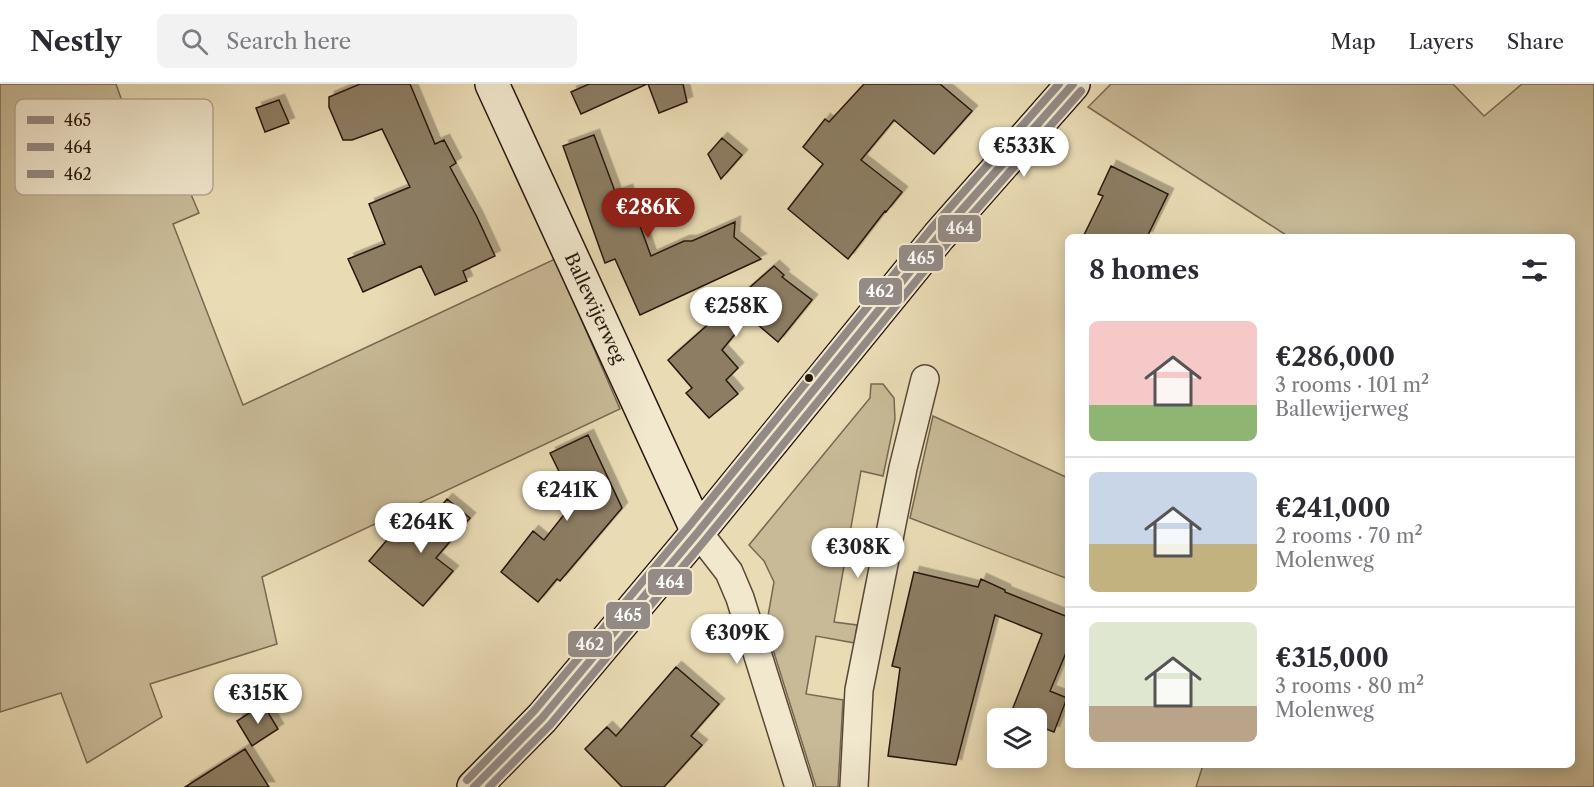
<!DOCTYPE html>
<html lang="en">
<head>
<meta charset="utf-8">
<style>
	:root { --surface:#fff; --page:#f2f2f3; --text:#2b2b33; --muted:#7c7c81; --line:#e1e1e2; --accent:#8f2418 }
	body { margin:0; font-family:"Libre Caslon Text",serif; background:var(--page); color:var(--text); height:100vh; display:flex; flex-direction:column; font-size:22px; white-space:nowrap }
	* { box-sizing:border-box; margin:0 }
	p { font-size:20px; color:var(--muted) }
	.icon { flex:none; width:33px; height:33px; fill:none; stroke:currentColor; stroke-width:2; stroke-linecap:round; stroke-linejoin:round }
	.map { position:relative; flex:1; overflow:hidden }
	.details { position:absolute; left:1065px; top:150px; width:510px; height:534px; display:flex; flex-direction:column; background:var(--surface); border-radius:9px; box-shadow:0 3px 15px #0003 }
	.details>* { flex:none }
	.fabs { position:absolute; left:987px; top:624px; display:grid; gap:12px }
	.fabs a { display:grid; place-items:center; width:60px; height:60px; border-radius:9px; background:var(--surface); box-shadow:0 3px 15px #0003; font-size:30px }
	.price { position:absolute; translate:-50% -51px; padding:0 14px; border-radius:21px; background:#fff; color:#222; font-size:20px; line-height:39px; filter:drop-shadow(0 2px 3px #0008) }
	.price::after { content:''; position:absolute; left:50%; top:36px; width:18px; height:14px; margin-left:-9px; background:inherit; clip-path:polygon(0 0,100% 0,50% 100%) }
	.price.selected { background:var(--accent); color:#fff }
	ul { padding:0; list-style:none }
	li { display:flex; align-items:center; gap:18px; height:150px; padding:0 24px }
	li+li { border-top:2px solid var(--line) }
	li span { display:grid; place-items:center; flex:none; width:168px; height:120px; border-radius:9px; color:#555 }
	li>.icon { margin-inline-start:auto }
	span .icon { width:72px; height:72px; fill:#fffc; stroke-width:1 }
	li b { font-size:26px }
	h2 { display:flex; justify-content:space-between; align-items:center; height:72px; padding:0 24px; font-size:26px }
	header { display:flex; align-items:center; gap:36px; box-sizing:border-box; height:84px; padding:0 30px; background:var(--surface); border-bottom:2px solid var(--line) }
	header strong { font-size:28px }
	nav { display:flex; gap:33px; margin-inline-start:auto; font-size:21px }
	.search { width:420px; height:54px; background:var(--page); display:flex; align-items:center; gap:15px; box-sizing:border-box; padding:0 21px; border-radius:9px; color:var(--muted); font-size:22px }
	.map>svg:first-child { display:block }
</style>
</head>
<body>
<header>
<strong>Nestly</strong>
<div class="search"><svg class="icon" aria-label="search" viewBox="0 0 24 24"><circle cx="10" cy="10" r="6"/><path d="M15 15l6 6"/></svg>Search here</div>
<nav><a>Map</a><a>Layers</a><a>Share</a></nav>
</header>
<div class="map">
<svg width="1594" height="703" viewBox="0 0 1594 703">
	<defs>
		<filter id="shadow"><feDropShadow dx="5.5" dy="-5.5" stdDeviation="0" flood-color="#0004"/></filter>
	</defs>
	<rect width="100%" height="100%" fill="#e9dbb4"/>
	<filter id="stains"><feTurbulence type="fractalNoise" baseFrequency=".00333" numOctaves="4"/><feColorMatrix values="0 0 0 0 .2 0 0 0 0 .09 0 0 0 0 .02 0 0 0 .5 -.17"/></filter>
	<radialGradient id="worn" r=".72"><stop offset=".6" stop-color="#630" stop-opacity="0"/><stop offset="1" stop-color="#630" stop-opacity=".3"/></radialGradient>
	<path fill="#c8ba97" stroke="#786852" stroke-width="1.5" d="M 0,0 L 116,0 L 145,83 L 175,73 L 199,129 L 173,140 L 243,321 L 555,175 L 620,325 L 262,493 L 277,560 L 150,600 L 162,633 L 87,679 L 61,609 L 0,628 Z
		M 1111,0 L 1453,0 L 1484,32 L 1522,0 L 1594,0 L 1594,703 L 1196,703 L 1203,681 L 1572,681 L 1572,153 L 1289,153 L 1088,23 Z
		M 871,300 L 883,300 L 894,314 L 895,335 L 883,392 L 861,387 L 834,538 L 857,541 L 855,559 L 816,552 L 806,610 L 843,616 L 838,703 L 816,703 L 766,543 L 774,498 L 764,477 L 749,461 L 870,314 Z
		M 933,332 L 1068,394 L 1068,495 L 910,434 Z"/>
	<path fill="#8c7d63" stroke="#28170c" stroke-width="1.5" filter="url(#shadow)" d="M 360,0 L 410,0 L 435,60 L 444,56 L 456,79 L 450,83 L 477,133 L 495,172 L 463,187 L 467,197 L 435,211 L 421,182 L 363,208 L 348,175 L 385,160 L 369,120 L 410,103 L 382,45 L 352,56 L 343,56 L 329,23 L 329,13 Z
		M 589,0 L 647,0 L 581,30 L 571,8 Z
		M 648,0 L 683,0 L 687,18 L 659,29 Z
		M 864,0 L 940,0 L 972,27 L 934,70 L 894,36 L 861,76 L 902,108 L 886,128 L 885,127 L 848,175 L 788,125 L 823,80 L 803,63 L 825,35 L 829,38 Z
		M 279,16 L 289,39 L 265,48 L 256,24 Z
		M 594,51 L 616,110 L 627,106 L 651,172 L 684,157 L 692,157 L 735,138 L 734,153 L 761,175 L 640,231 L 615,175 L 605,179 L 563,62 Z
		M 722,54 L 742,71 L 721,95 L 708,70 Z
		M 1111,82 L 1168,110 L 1147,153 L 1083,153 L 1103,112 L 1098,110 Z
		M 774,182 L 784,191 L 782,193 L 812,216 L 778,258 L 749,233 L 722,266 L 738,284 L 726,296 L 738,310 L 709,334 L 686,309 L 692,304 L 668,276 Z
		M 588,351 L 622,424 L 560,497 L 557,495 L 538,518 L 501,488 L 533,447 L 544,456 L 574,418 L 550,369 Z
		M 447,415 L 470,434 L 436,474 L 453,487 L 423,522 L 369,477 L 399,442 L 414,455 Z
		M 914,488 L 978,503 L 981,495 L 1005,506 L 1005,508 L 1068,533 L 1068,564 L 1050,607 L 1067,614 L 1054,648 L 1036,641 L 1036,634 L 1009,634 L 1042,550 L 995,531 L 956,681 L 888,672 L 900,584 L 892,582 Z
		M 676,583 L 719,620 L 691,652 L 702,661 L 664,703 L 622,703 L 585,665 L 607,643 L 616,652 Z
		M 263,620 L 278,645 L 252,662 L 237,637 Z
		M 245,665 L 269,703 L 185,703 Z"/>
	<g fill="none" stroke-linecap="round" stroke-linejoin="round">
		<defs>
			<path id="street" d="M 698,448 L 729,488 L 740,514 L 799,703
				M 854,703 L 859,606 L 903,384 L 925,295"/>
			<path id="secondary" d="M 492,0 L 698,448
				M 474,703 L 542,634 L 698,448 L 939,152 L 1073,0"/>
		</defs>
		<use href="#street" stroke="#584836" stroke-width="30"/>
		<use href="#secondary" stroke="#28170c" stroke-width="36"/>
		<use href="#street" stroke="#f1e8ce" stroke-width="27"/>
		<use href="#secondary" stroke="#f1e8ce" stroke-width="33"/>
		<defs>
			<path id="bus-1" d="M 474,703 L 542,634 L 698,448 L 939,152 L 1073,0"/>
			<path id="bus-2" d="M 489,703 L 550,641 L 706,455 L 947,159 L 1081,7"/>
			<path id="bus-3" d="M 467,696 L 534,627 L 690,441 L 931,145 L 1059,0"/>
		</defs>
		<use href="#bus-1" stroke="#f1e8ce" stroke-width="12"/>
		<use href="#bus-2" stroke="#f1e8ce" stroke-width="12"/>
		<use href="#bus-3" stroke="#f1e8ce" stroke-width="12"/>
		<use href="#bus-1" stroke="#948b86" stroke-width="8"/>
		<use href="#bus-2" stroke="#948b86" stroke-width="8"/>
		<use href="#bus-3" stroke="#948b86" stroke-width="8"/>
	</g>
	<circle fill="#28170c" stroke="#f1e8ce" stroke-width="2" cx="809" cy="294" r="5"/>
	<g text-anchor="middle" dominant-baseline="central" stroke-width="5" stroke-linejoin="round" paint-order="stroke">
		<g font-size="18" fill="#28170c" stroke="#f1e8ce">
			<text transform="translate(595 224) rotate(65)">Ballewijerweg</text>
		</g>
	</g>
	<rect x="15" y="15" width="198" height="96" rx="9" fill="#f1e8ce" stroke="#b5a994" stroke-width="1.5"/>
	<rect x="27" y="32" width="27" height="8" fill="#948b86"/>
	<rect x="27" y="59" width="27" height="8" fill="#948b86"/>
	<rect x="27" y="86" width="27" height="8" fill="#948b86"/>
	<g font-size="16" fill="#28170c">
		<text x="64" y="42">465</text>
		<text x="64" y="69">464</text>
		<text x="64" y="96">462</text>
	</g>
	<g stroke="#f1e8ce" stroke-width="2">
		<rect x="937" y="130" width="45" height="29" rx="6" fill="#948b86"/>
		<rect x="898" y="160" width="46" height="28" rx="6" fill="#948b86"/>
		<rect x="858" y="193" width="45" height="29" rx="6" fill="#948b86"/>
		<rect x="647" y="484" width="46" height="28" rx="6" fill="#948b86"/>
		<rect x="605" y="517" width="46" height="29" rx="6" fill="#948b86"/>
		<rect x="567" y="546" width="46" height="28" rx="6" fill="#948b86"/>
	</g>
	<g font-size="16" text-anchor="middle" font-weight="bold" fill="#fff">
		<text x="960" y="150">464</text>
		<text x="921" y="180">465</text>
		<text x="880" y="213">462</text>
		<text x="670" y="504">464</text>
		<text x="628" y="537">465</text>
		<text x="590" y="566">462</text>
	</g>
	<rect width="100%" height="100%" filter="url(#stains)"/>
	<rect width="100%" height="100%" fill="url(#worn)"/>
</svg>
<div class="fabs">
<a><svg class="icon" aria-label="layers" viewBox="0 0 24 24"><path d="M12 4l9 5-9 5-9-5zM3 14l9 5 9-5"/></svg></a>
</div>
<b class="price" style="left:1024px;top:94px">€533K</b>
<b class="price selected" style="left:648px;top:155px">€286K</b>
<b class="price" style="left:736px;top:254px">€258K</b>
<b class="price" style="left:567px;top:438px">€241K</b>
<b class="price" style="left:421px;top:470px">€264K</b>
<b class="price" style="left:858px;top:495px">€308K</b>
<b class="price" style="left:737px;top:581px">€309K</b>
<b class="price" style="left:258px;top:641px">€315K</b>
<section class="details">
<h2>8 homes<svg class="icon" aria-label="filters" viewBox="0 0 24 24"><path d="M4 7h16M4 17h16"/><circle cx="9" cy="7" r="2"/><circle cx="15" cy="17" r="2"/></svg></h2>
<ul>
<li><span style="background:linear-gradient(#f6c9c9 70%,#8fb573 0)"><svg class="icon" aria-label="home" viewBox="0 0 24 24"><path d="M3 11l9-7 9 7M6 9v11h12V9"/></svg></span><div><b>€286,000</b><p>3 rooms · 101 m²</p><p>Ballewijerweg</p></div></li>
<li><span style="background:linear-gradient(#c9d6e8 60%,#c2b280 0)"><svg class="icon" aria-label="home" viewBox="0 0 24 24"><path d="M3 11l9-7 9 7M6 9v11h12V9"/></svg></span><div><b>€241,000</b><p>2 rooms · 70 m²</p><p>Molenweg</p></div></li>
<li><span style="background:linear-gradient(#dfe7d0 70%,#b9a48a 0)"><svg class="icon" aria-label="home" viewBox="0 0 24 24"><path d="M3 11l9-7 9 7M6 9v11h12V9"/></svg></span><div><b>€315,000</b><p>3 rooms · 80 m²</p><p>Molenweg</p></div></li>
</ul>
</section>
</div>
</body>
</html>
